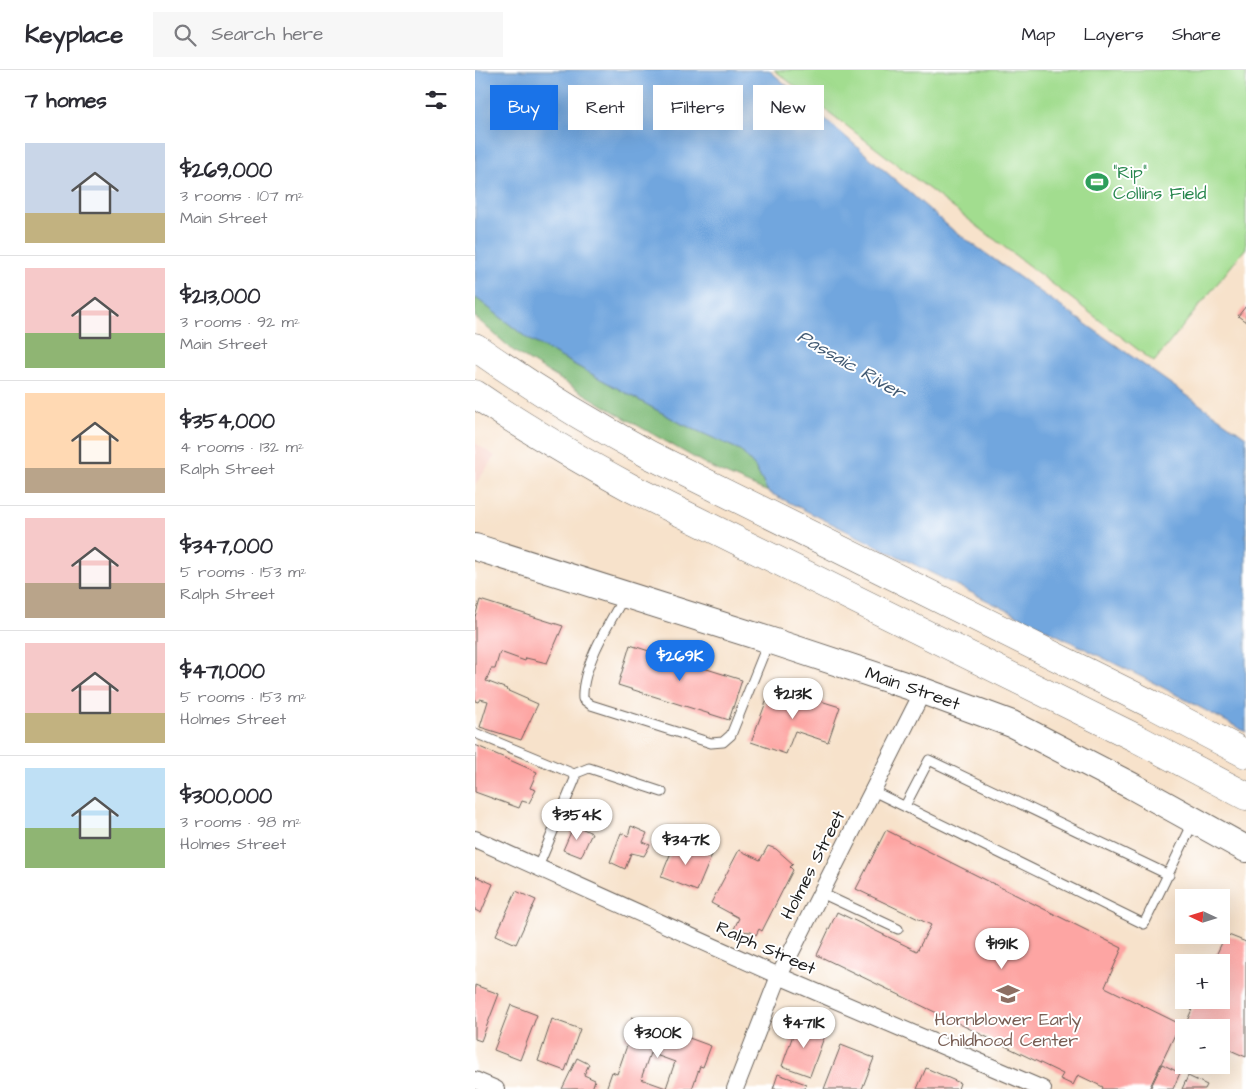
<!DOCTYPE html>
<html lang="en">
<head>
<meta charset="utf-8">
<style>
	:root { --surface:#fff; --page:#f7f7f7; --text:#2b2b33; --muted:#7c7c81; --line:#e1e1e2; --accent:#1a73e8 }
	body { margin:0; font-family:"Architects Daughter",sans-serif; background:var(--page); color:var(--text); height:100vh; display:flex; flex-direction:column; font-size:19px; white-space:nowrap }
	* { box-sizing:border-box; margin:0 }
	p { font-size:16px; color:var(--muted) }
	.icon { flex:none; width:28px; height:28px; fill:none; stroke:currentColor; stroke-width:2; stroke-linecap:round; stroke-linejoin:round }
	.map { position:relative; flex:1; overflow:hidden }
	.drawer { display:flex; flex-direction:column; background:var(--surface); width:475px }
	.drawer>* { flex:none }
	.banner { position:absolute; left:15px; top:15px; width:475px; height:45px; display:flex; gap:10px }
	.needle { width:32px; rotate:274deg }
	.tools { position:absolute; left:700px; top:819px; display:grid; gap:10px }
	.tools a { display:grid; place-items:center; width:55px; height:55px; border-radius:0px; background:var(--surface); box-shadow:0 5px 20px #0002; font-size:25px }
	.price { position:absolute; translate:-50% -42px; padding:0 11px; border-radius:18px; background:#fff; color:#222; font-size:16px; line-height:32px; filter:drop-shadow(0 1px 2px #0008) }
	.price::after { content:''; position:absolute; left:50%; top:30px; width:15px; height:11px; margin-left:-8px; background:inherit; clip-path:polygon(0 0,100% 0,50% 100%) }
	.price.current { background:var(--accent); color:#fff }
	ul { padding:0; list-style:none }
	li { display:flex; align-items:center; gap:15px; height:125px; padding:0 25px }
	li+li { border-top:1px solid var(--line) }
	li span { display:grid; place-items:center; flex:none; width:140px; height:100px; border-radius:0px; color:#555 }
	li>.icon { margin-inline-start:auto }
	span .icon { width:60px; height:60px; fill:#fffc; stroke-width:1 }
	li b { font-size:21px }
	h2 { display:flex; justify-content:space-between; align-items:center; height:60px; padding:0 25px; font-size:21px }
	.chip { padding:0 18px; border-radius:0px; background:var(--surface); box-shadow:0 5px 20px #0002; font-size:18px; line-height:45px }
	.chip.current { background:var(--accent); color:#fff }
	header { display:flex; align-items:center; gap:30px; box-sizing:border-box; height:70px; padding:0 25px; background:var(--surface); border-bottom:1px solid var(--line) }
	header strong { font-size:24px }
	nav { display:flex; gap:28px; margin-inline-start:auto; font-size:18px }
	.search { width:350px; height:45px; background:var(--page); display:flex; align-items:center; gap:12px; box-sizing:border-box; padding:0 18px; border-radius:0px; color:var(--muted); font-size:19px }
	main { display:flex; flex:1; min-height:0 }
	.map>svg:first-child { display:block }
</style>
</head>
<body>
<header>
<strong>Keyplace</strong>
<div class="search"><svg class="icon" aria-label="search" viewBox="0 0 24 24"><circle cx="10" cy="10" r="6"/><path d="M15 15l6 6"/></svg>Search here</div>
<nav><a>Map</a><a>Layers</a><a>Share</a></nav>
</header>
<main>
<section class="drawer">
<h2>7 homes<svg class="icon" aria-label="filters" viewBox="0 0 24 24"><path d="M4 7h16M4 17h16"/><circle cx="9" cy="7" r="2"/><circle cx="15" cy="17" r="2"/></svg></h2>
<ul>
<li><span style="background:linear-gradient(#c9d6e8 70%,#c2b280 0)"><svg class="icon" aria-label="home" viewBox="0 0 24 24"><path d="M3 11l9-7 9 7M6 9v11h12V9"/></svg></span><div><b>$269,000</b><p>3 rooms · 107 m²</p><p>Main Street</p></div></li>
<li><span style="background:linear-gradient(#f6c9c9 65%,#8fb573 0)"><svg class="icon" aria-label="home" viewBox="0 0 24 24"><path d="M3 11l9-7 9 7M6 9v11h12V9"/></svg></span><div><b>$213,000</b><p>3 rooms · 92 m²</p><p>Main Street</p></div></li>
<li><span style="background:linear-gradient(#ffd9b3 75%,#b9a48a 0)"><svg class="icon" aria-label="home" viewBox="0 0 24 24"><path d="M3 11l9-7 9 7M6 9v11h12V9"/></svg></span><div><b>$354,000</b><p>4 rooms · 132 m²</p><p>Ralph Street</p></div></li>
<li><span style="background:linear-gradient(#f6c9c9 65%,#b9a48a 0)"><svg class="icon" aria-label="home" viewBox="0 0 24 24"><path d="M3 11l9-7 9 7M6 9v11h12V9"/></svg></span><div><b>$347,000</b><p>5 rooms · 153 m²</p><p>Ralph Street</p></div></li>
<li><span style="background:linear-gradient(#f6c9c9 70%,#c2b280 0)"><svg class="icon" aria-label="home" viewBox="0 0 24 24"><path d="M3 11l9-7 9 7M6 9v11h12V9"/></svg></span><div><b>$471,000</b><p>5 rooms · 153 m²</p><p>Holmes Street</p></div></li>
<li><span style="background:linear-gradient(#bfe0f5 60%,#8fb573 0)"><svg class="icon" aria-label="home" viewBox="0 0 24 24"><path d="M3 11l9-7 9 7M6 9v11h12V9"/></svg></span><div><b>$300,000</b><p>3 rooms · 98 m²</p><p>Holmes Street</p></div></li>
</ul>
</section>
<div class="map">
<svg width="771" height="1019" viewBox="0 0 771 1019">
	<rect width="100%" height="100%" fill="#fff"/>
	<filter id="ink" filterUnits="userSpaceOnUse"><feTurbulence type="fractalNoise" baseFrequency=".02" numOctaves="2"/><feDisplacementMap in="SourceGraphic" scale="10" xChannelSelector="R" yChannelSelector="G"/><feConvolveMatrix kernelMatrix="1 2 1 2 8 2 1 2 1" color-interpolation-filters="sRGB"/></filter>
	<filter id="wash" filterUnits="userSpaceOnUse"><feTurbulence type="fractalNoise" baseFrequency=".0096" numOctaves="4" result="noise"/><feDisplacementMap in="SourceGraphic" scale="20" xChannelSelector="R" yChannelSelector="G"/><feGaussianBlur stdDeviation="1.12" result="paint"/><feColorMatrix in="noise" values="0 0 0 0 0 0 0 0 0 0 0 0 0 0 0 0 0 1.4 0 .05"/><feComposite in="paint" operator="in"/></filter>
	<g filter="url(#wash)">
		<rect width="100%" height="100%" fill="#f7e2cb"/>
		<path fill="#f7d1c7" d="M 0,373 L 20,386 L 0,415 Z"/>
		<path fill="#a2dd8f" stroke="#5f7c56" d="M 299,0 L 771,0 L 771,178 L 679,292 Z"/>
		<path fill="#81bc7a" stroke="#4e6c4b" d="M 0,227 L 53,269 L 207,354 L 265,380 L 280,397 L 293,422 L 241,400 L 146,346 L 40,282 L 0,247 Z"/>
		<path fill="#71a6de" stroke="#46617d" d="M 0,0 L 294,0 L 479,161 L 771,367 L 771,662 L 683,615 L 293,422 L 280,397 L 265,380 L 207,354 L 53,269 L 0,227 Z"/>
		<g id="blocks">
			<path fill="#fda5a3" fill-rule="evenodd" d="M 771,236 L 771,252 L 763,246 Z
				M 5,530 L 88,556 L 72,593 L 51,588 L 50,591 L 25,582 L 20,599 L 16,599 L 11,611 L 32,619 L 31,620 L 63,634 L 46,670 L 5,657 L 13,631 L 5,629 L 3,632 L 0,631 L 0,547 Z
				M 155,575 L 267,610 L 254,650 L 143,615 Z
				M 297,616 L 365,637 L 353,672 L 320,661 L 311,684 L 276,672 Z
				M 0,675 L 62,702 L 55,718 L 61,720 L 54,733 L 47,731 L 44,738 L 0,722 Z
				M 99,755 L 117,763 L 106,787 L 88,780 Z
				M 156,756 L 172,763 L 168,772 L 175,775 L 169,786 L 156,783 L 150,799 L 135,792 L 146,763 L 153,766 Z
				M 411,760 L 647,878 L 630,917 L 705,954 L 674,1019 L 627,1019 L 628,1017 L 603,1005 L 598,1015 L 585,1009 L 588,1004 L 342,885 L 362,842 L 442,881 L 456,855 L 381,819 Z
				M 201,770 L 237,785 L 222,821 L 186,807 Z
				M 293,776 L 301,779 L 318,794 L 315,797 L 318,800 L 287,861 L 284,859 L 281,865 L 276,862 L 263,861 L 259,859 L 264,848 L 236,833 L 264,780 L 285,790 Z
				M 0,806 L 18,814 L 6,843 L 0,840 Z
				M 41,821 L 61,830 L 41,874 L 21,865 Z
				M 751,864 L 771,872 L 771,987 L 746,976 L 746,958 L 709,958 L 721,930 L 746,930 L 746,892 L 738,892 Z
				M 0,915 L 24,924 L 6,971 L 0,969 Z
				M 36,935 L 62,945 L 45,990 L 19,980 Z
				M 157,947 L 236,976 L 228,997 L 225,996 L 217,1019 L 131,1019 L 137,1002 L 142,1004 L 154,970 L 149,969 ZM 175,983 L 200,992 L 191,1018 L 166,1009 Z
				M 77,949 L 105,959 L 90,1001 L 63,991 Z
				M 323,951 L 351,962 L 335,1006 L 307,996 Z
				M 366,975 L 399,988 L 387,1019 L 349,1019 Z
				M 102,988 L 114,994 L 109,1005 L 120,1010 L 117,1019 L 87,1019 Z
				M 687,994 L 705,1003 L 698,1019 L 675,1019 Z
				M 451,998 L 485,1013 L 483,1019 L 442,1019 Z
				M 303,1004 L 331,1014 L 330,1019 L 298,1019 Z
				M 713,1006 L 732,1015 L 730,1019 L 707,1019 Z"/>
		</g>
	</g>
	<g filter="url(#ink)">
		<use href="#blocks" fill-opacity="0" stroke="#696159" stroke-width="1"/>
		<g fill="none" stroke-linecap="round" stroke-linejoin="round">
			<defs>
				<path id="lane" d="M 149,527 C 134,553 106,598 108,629 L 116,635 L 236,673 L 248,672 L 256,665 L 293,573
					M 0,663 L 99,704 L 100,709 L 63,797
					M 99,704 L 114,698 L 187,722
					M 398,721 L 669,854 L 718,753
					M 430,736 L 454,690 L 694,805
					M 346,823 L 423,859"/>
				<path id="street" d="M 0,769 L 304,906 L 568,1019
					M 0,1010 L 21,1019
					M 260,1019 L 304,906 L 448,621"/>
				<g id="primary">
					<path id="s1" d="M 0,477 L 300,572 L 448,621 L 537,654 L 657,716 L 771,779"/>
				</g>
				<path id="highway" d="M 0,277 C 57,317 114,352 175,385 L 678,635 L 771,684
					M 0,324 C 51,359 103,389 158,419 L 661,668 L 771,726"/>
			</defs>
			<use href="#lane" stroke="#696159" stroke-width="11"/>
			<use href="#street" stroke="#696159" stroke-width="18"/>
			<use href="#primary" stroke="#696159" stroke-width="28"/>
			<use href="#highway" stroke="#696159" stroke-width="29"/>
			<use href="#lane" stroke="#fff" stroke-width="9"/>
			<use href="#street" stroke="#fff" stroke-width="16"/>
			<use href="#primary" stroke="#fff" stroke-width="26"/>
			<use href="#highway" stroke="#fff" stroke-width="28"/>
		</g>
	</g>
	<defs>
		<symbol id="stadium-bare" viewBox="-9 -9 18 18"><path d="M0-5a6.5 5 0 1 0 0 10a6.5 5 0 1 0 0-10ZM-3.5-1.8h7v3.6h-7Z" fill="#2e9e5b" stroke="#fff" stroke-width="2.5" paint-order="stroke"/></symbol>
		<symbol id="school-bare" viewBox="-9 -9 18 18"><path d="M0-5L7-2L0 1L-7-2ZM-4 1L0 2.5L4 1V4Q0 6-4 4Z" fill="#8d6e63" stroke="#fff" stroke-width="2.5" paint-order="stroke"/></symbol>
	</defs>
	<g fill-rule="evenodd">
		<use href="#stadium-bare" x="606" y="96" width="32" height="32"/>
		<use href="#school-bare" x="517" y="908" width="32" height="32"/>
	</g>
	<g text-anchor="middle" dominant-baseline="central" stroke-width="4" stroke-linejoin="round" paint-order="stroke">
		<g font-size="18" fill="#27864d" stroke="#fff" text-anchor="start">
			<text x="638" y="102">"Rip"<tspan x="638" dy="21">Collins Field</tspan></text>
		</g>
		<g font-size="18" fill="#1c1c1c" stroke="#fff">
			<text stroke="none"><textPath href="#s1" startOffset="460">Main Street</textPath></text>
			<text transform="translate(338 795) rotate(-63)">Holmes Street</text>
			<text transform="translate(291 878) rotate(24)">Ralph Street</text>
		</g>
		<g font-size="18" fill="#785e54" stroke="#fff">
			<text x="533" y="949">Hornblower Early<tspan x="533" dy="21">Childhood Center</tspan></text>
		</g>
		<g font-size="19" font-style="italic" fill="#425a73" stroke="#fff">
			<text transform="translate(376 295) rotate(30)">Passaic River</text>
		</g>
	</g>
</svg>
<div class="tools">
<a><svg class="needle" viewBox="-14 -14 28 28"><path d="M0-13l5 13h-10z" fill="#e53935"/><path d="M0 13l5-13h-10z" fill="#7c7c81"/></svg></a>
<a>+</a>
<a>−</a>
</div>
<b class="price current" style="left:205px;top:612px">$269K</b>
<b class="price" style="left:318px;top:650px">$213K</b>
<b class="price" style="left:102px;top:771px">$354K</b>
<b class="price" style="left:211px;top:796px">$347K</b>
<b class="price" style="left:527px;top:900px">$191K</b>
<b class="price" style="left:329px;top:979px">$471K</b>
<b class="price" style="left:183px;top:989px">$300K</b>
<div class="banner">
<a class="chip current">Buy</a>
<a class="chip">Rent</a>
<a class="chip">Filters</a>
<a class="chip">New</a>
</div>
</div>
</main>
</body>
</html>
